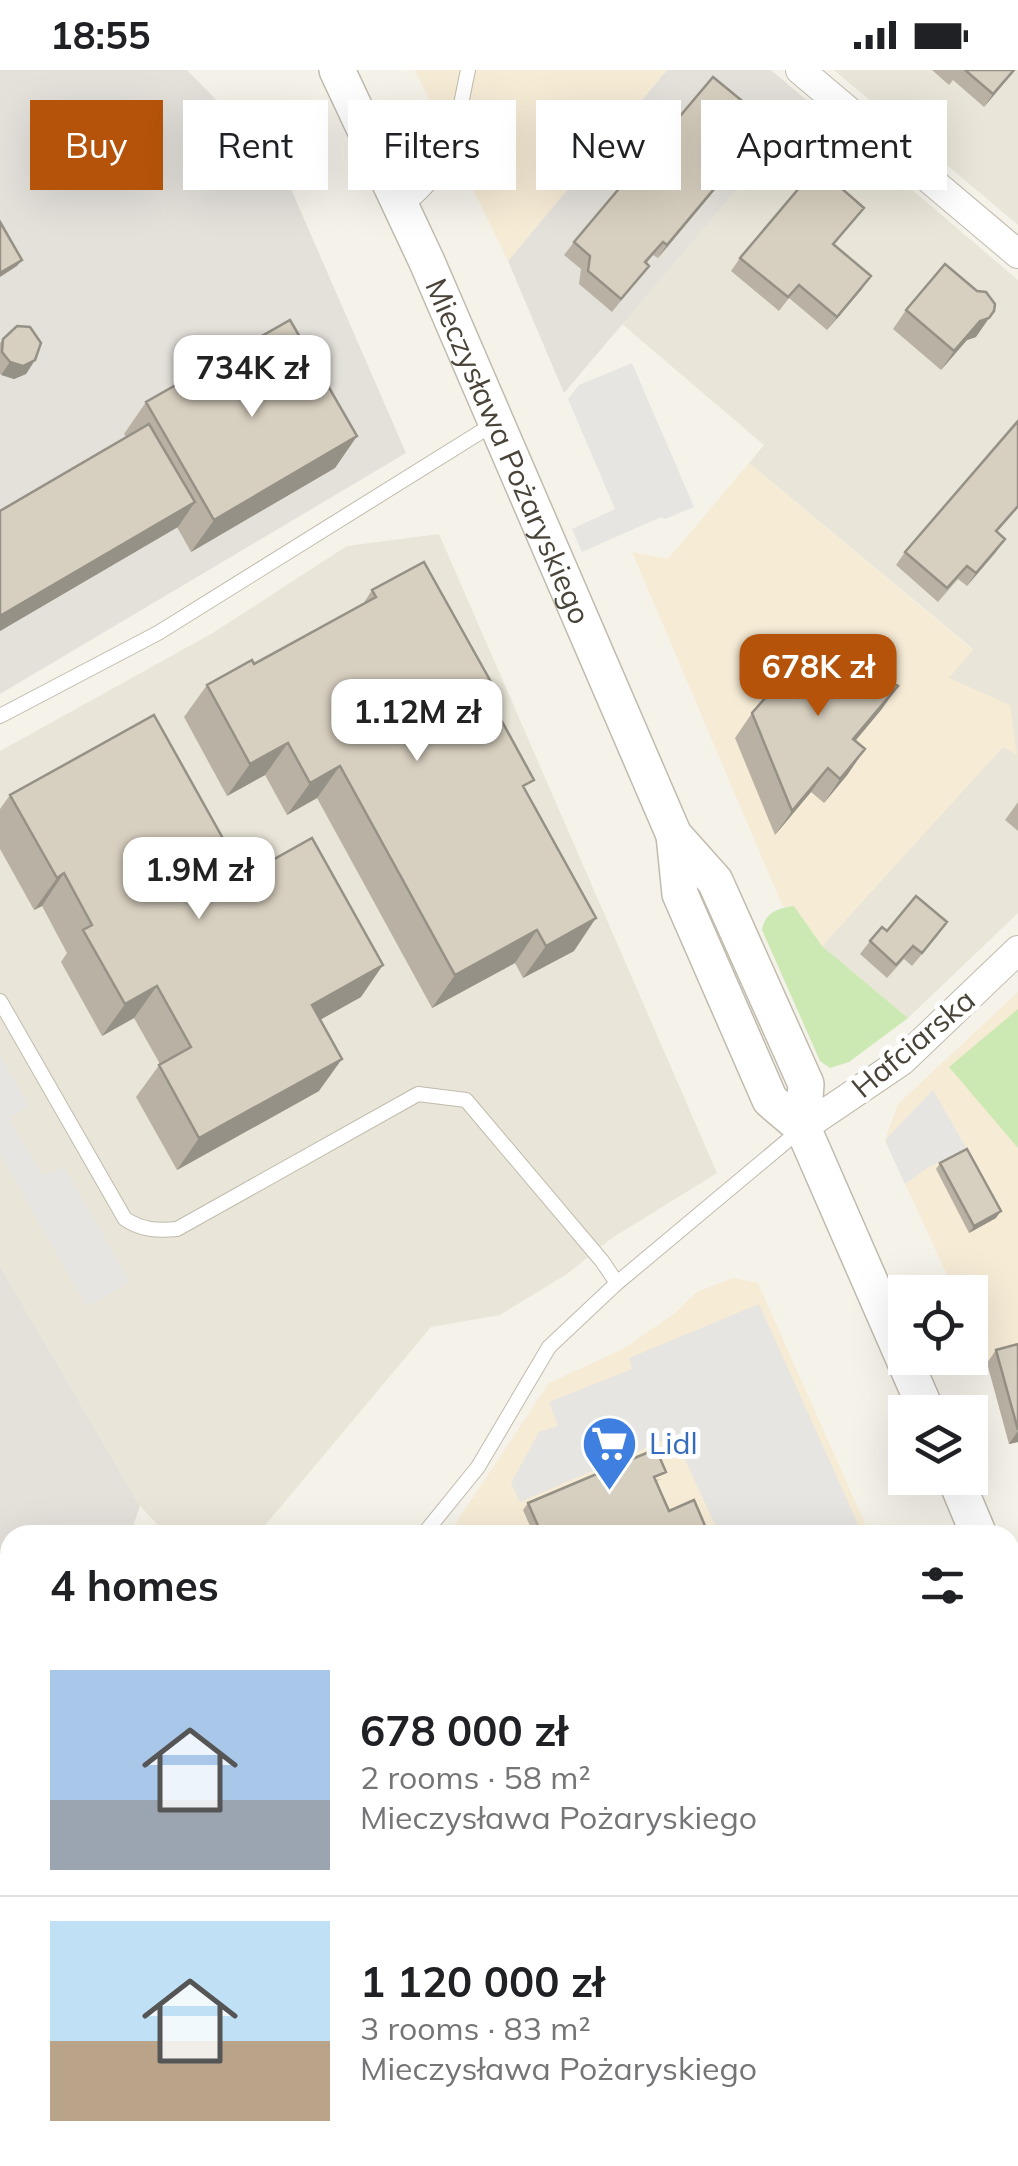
<!DOCTYPE html>
<html lang="en">
<head>
<meta charset="utf-8">
<style>
	:root { --surface:#fff; --page:#f2f2f2; --text:#202124; --muted:#757577; --line:#e0e0e0; --accent:#b45309 }
	body { margin:0; font-family:Mulish,sans-serif; background:var(--page); color:var(--text); height:100vh; display:flex; flex-direction:column; font-size:38px; white-space:nowrap }
	* { box-sizing:border-box; margin:0 }
	p { font-size:32px; color:var(--muted) }
	.icon { flex:none; width:55px; height:55px; fill:none; stroke:currentColor; stroke-width:2; stroke-linecap:round; stroke-linejoin:round }
	.map { position:relative; flex:1; overflow:hidden }
	.sheet { position:absolute; left:0px; top:1455px; width:1020px; height:642px; display:flex; flex-direction:column; background:var(--surface); border-radius:30px 30px 0 0; box-shadow:0 10px 40px #0002 }
	.sheet>* { flex:none }
	.banner { position:absolute; left:30px; top:30px; width:960px; height:90px; display:flex; gap:20px }
	.controls { position:absolute; left:888px; top:1205px; display:grid; gap:20px }
	.controls a { display:grid; place-items:center; width:100px; height:100px; border-radius:0px; background:var(--surface); box-shadow:0 10px 40px #0002; font-size:50px }
	.price { position:absolute; translate:-50% -85px; padding:0 22px; border-radius:20px; background:#fff; color:#222; font-size:32px; line-height:65px; filter:drop-shadow(0 2px 5px #0008) }
	.price::after { content:''; position:absolute; left:50%; top:60px; width:30px; height:22px; margin-left:-15px; background:inherit; clip-path:polygon(0 0,100% 0,50% 100%) }
	.price.current { background:var(--accent); color:#fff }
	ul { padding:0; list-style:none }
	li { display:flex; align-items:center; gap:30px; height:250px; padding:0 50px }
	li+li { border-top:2px solid var(--line) }
	li span { display:grid; place-items:center; flex:none; width:280px; height:200px; border-radius:0px; color:#555 }
	li>.icon { margin-inline-start:auto }
	span .icon { width:120px; height:120px; fill:#fffc; stroke-width:1 }
	li b { font-size:42px }
	h2 { display:flex; justify-content:space-between; align-items:center; height:120px; padding:0 50px; font-size:42px }
	.tag { padding:0 35px; border-radius:0px; background:var(--surface); box-shadow:0 10px 40px #0002; font-size:35px; line-height:90px }
	.tag.current { background:var(--accent); color:#fff }
	.status { display:flex; justify-content:space-between; align-items:center; height:70px; padding:0 50px; background:var(--surface); direction:ltr }
	.status svg { height:28px; fill:currentColor }
	.map>svg:first-child { display:block }
</style>
</head>
<body>
<div class="status"><b>18:55</b><svg viewBox="0 0 49 12"><path d="M0 12V9h3v3zM5 12V6h3v6zM10 12V3h3v9zM15 12V0h3v12zM26 1h20v11H26zM47 4h2v5h-2z"/></svg></div>
<div class="map">
<svg width="1018" height="2096" viewBox="0 0 1018 2096">
	<rect width="100%" height="100%" fill="#f5f2ea"/>
	<path fill="#e9e5d8" d="M 834,0 L 1018,0 L 1018,155 Z
		M 810,33 L 1018,210 L 1018,843 L 908,948 L 822,876 L 1003,676 L 1017,684 L 948,607 L 973,579 L 749,393 L 764,375 L 622,254 Z
		M 439,464 L 717,1103 L 612,1168 L 567,1204 L 500,1245 L 431,1257 L 257,1465 L 167,1465 L 140,1436 L 0,1196 L 0,681 L 211,564 L 347,476 Z
		M 1018,2022 L 1018,2096 L 872,2096 L 870,2088 L 1010,2088 L 1010,2024 Z"/>
	<path fill="#f6ebd5" d="M 415,0 L 667,0 L 508,191 Z
		M 749,393 L 973,580 L 949,608 L 1010,635 L 1017,685 L 1003,677 L 822,876 L 794,836 L 783,837 L 632,482 L 668,489 Z
		M 1018,922 L 1018,1372 L 1009,1374 L 987,1293 L 970,1256 L 970,1222 L 955,1222 L 885,1070 L 898,1034 Z
		M 733,1208 L 758,1213 L 870,1465 L 448,1465 L 549,1313 L 623,1279 L 675,1243 L 697,1222 Z
		M 10,1727 L 10,2088 L 228,2088 L 195,2096 L 0,2096 L 0,1733 Z
		M 791,2088 L 870,2088 L 872,2096 L 752,2096 Z"/>
	<path fill="#e4e1db" d="M 0,0 L 187,0 L 281,96 L 406,383 L 0,624 Z
		M 667,0 L 771,0 L 810,33 L 564,323 L 508,191 Z
		M 0,1196 L 140,1436 L 130,1465 L 10,1465 L 10,1727 L 0,1733 Z"/>
	<path fill="#cce9b3" d="M 794,836 L 822,876 L 908,948 L 849,992 L 830,998 L 820,991 L 762,860 C 765,842 779,838 794,836 Z
		M 1018,939 L 1018,1078 L 949,997 Z
		M 1010,1655 L 1018,1674 L 1018,1909 L 1010,1911 Z"/>
	<path fill="#e6e5e1" d="M 632,293 L 694,437 L 665,449 L 661,447 L 582,482 L 572,459 L 615,439 L 568,329 L 579,315 Z
		M 0,985 L 29,1036 L 11,1046 L 11,1053 L 43,1105 L 64,1097 L 130,1212 L 87,1237 L 0,1084 Z
		M 933,1020 L 967,1079 L 929,1097 L 905,1114 L 885,1070 Z
		M 759,1234 L 863,1465 L 710,1465 L 717,1459 L 674,1366 L 520,1432 L 511,1413 L 539,1362 L 558,1356 L 549,1332 L 632,1299 L 629,1288 Z"/>
	<g fill="none" stroke-linecap="round" stroke-linejoin="round">
		<defs>
			<path id="service" d="M 403,137 C 453,104 456,55 468,0
				M 0,646 L 158,563 L 495,353
				M 0,931 L 125,1149 C 142,1160 157,1161 177,1159 L 418,1024 L 466,1030 L 602,1191 L 617,1213
				M 423,1465 L 478,1397 L 549,1277 L 617,1213 L 800,1060
				M 0,1490 L 10,1508
				M 0,1714 L 10,1708
				M 15,2096 L 15,2088"/>
			<path id="minor" d="M 800,0 L 1018,184
				M 803,1058 L 902,991 L 1018,880"/>
			<g id="tertiary">
				<path id="s1" d="M 337,0 L 427,192 L 674,765 L 715,811 L 806,1014 L 803,1058"/>
				<path d="M 674,765 L 680,824 L 770,1030 L 803,1058 L 927,1342"/>
				<path d="M 955,1408 L 979,1465"/>
				<path d="M 1010,1535 L 1018,1551"/>
				<path d="M 1010,1949 L 1018,1947"/>
				<path d="M 1010,1989 L 1018,1987"/>
				<path d="M 381,2096 L 417,2088"/>
				<path d="M 546,2096 L 576,2088"/>
			</g>
		</defs>
		<use href="#service" stroke="#c0bbac" stroke-width="16"/>
		<use href="#minor" stroke="#c0bbac" stroke-width="30"/>
		<use href="#tertiary" stroke="#c0bbac" stroke-width="38"/>
		<use href="#service" stroke="#fff" stroke-width="14"/>
		<use href="#minor" stroke="#fff" stroke-width="28"/>
		<use href="#tertiary" stroke="#fff" stroke-width="35"/>
	</g>
	<path fill="#b9b2a4" d="M 932,0 L 1015,0 L 984,37 L 953,10 L 949,15 Z
		M 769,53 L 759,67 L 658,188 L 653,185 L 646,194 L 649,196 L 612,242 L 579,214 L 581,199 L 564,185 L 574,172 Z
		M 842,119 L 854,151 L 834,175 L 862,219 L 827,260 L 789,228 L 779,241 L 731,201 L 740,188 Z
		M 906,240 L 976,267 L 967,270 L 941,300 L 893,259 Z
		M 3,269 L 35,290 L 26,304 L 14,309 L 0,304 L 0,273 Z
		M 146,332 L 357,366 L 335,398 L 191,482 L 177,457 L 0,561 L 0,441 L 126,367 L 124,364 Z
		M 1018,351 L 1018,438 L 997,462 L 1005,469 L 967,516 L 958,509 L 938,532 L 896,495 L 905,482 Z
		M 372,520 L 485,637 L 526,721 L 574,881 L 523,908 L 515,893 L 432,938 L 317,728 L 287,745 L 265,705 L 227,726 L 184,647 L 207,615 L 254,594 L 363,534 Z
		M 781,609 L 898,616 L 881,640 L 855,671 L 848,704 L 824,733 L 811,722 L 775,765 L 735,668 L 752,643 Z
		M 10,725 L 244,806 L 361,927 L 320,950 L 319,1021 L 177,1100 L 136,1027 L 160,994 L 134,948 L 102,966 L 61,892 L 67,883 L 42,836 L 34,840 L 0,779 L 0,739 Z
		M 1018,732 L 1018,761 L 1005,750 Z
		M 887,861 L 938,865 L 912,896 L 904,889 L 887,908 L 860,884 L 870,871 Z
		M 940,1093 L 996,1148 L 969,1163 L 936,1099 Z
		M 1018,1274 L 1018,1372 L 1009,1374 L 987,1293 L 996,1280 Z
		M 662,1409 L 656,1411 L 669,1441 L 709,1465 L 534,1465 L 523,1440 L 528,1433 Z
		M 910,2088 L 989,2088 L 967,2096 L 913,2096 Z"/>
	<path fill="#969186" d="M 1014,0 L 1015,0 L 984,37 L 993,24 Z
		M 769,53 L 759,67 L 658,188 L 667,175 Z
		M 22,190 L 17,196 L 0,207 L 0,203 Z
		M 871,206 L 862,219 L 827,260 L 837,247 Z
		M 994,241 L 976,267 L 967,270 L 941,300 L 954,281 L 980,251 Z
		M 35,290 L 26,304 L 14,309 L 1,305 L 10,292 Z
		M 357,366 L 335,398 L 191,482 L 214,450 Z
		M 195,432 L 178,457 L 0,561 L 0,546 Z
		M 1005,469 L 996,482 L 967,516 L 976,503 Z
		M 898,616 L 881,640 L 836,694 L 853,669 Z
		M 496,621 L 473,653 L 480,629 Z
		M 288,673 L 265,705 L 227,726 L 250,694 Z
		M 865,679 L 848,704 L 824,733 L 840,709 Z
		M 340,696 L 317,728 L 287,745 L 310,713 Z
		M 828,698 L 811,722 L 775,765 L 792,741 Z
		M 64,803 L 42,836 L 34,840 L 57,808 Z
		M 596,848 L 574,881 L 523,908 L 546,876 Z
		M 537,860 L 515,893 L 432,938 L 455,905 Z
		M 383,895 L 361,927 L 289,967 L 312,935 Z
		M 157,916 L 134,948 L 102,966 L 125,934 Z
		M 342,989 L 319,1021 L 177,1100 L 199,1068 Z
		M 1001,1141 L 996,1148 L 969,1163 L 974,1156 Z
		M 1018,1361 L 1018,1372 L 1009,1374 Z
		M 10,1644 L 10,1655 L 0,1661 L 0,1649 Z
		M 10,1861 L 10,1865 L 0,1870 L 0,1866 Z
		M 1018,2057 L 1015,2063 L 1010,2064 L 1010,2059 Z
		M 964,2088 L 989,2088 L 967,2096 L 941,2096 Z"/>
	<path fill="#d7cfbf" stroke="#969186" stroke-width="2.5" d="M 965,0 L 1014,0 L 993,24 Z
		M 713,7 L 769,53 L 667,175 L 663,172 L 645,192 L 649,196 L 621,229 L 588,201 L 590,186 L 574,172 Z
		M 816,98 L 827,107 L 832,102 L 845,114 L 841,118 L 864,138 L 833,174 L 871,206 L 837,247 L 799,215 L 788,227 L 740,188 Z
		M 0,152 L 22,190 L 0,203 Z
		M 945,194 L 977,221 L 986,222 L 995,234 L 994,241 L 989,248 L 980,251 L 954,281 L 906,240 Z
		M 290,250 L 357,366 L 214,450 L 146,332 Z
		M 17,256 L 30,257 L 41,273 L 35,290 L 23,296 L 10,292 L 2,282 L 3,269 Z
		M 1018,351 L 1018,436 L 996,461 L 1005,469 L 976,503 L 967,496 L 947,518 L 905,482 Z
		M 149,354 L 195,432 L 0,546 L 0,441 Z
		M 424,492 L 496,621 L 480,629 L 486,639 L 493,635 L 534,710 L 523,716 L 596,848 L 546,876 L 537,860 L 455,905 L 340,696 L 310,713 L 288,673 L 250,694 L 207,615 L 252,590 L 254,594 L 376,527 L 372,520 Z
		M 812,573 L 898,616 L 853,669 L 865,679 L 840,709 L 828,698 L 792,741 L 752,643 L 775,617 L 781,622 L 787,614 L 781,609 Z
		M 154,645 L 244,806 L 312,768 L 383,895 L 312,935 L 342,989 L 199,1068 L 159,995 L 191,977 L 157,916 L 125,934 L 83,860 L 92,855 L 64,803 L 57,808 L 10,725 Z
		M 916,826 L 947,852 L 922,883 L 913,876 L 896,895 L 870,871 L 882,857 L 887,861 Z
		M 967,1079 L 1001,1141 L 974,1156 L 940,1093 Z
		M 1018,1274 L 1018,1360 L 996,1280 Z
		M 656,1379 L 666,1402 L 654,1407 L 669,1441 L 694,1430 L 709,1465 L 542,1465 L 528,1433 Z
		M 0,1568 L 10,1585 L 10,1644 L 0,1649 Z
		M 10,1761 L 10,1861 L 0,1866 L 0,1767 Z
		M 1010,2021 L 1011,2021 L 1018,2049 L 1018,2057 L 1010,2059 Z
		M 924,2088 L 964,2088 L 941,2096 L 927,2096 Z"/>
	<defs>
		<symbol id="supermarket-pin" viewBox="-11 -11 22 30"><path d="M0 17L-7.5 6A9.5 9.5 0 1 1 7.5 6Z" fill="#3f7fe0" stroke="#fff"/><path d="M-6-5.5h2.5l.6 2H6L4.5 2H-2.5L-4.4-4H-6ZM-1.5 3.2a1.3 1.3 0 1 0 .1 0ZM3 3.2a1.3 1.3 0 1 0 .1 0Z" fill="#fff"/></symbol>
	</defs>
	<g fill-rule="evenodd">
		<use href="#supermarket-pin" x="578" y="1342" width="63" height="86"/>
	</g>
	<g text-anchor="middle" dominant-baseline="central" stroke-width="10" stroke-linejoin="round" paint-order="stroke">
		<g font-size="30" fill="#494338" stroke="#fff">
			<text stroke="none"><textPath href="#s1" startOffset="418">Mieczysława Pożaryskiego</textPath></text>
			<text transform="translate(913 973) rotate(-40)">Hafciarska</text>
		</g>
		<g font-size="30" fill="#366cbe" stroke="#fff" text-anchor="start">
			<text x="649" y="1373">Lidl</text>
		</g>
	</g>
</svg>
<div class="controls">
<a><svg class="icon" aria-label="locate" viewBox="0 0 24 24"><circle cx="12" cy="12" r="6"/><path d="M12 2v4M12 18v4M2 12h4M18 12h4"/></svg></a>
<a><svg class="icon" aria-label="layers" viewBox="0 0 24 24"><path d="M12 4l9 5-9 5-9-5zM3 14l9 5 9-5"/></svg></a>
</div>
<b class="price" style="left:252px;top:350px">734K zł</b>
<b class="price current" style="left:818px;top:649px">678K zł</b>
<b class="price" style="left:417px;top:694px">1.12M zł</b>
<b class="price" style="left:199px;top:852px">1.9M zł</b>
<div class="banner">
<a class="tag current">Buy</a>
<a class="tag">Rent</a>
<a class="tag">Filters</a>
<a class="tag">New</a>
<a class="tag">Apartment</a>
</div>
<section class="sheet">
<h2>4 homes<svg class="icon" aria-label="filters" viewBox="0 0 24 24"><path d="M4 7h16M4 17h16"/><circle cx="9" cy="7" r="2"/><circle cx="15" cy="17" r="2"/></svg></h2>
<ul>
<li><span style="background:linear-gradient(#a9c7e8 65%,#9aa5b1 0)"><svg class="icon" aria-label="home" viewBox="0 0 24 24"><path d="M3 11l9-7 9 7M6 9v11h12V9"/></svg></span><div><b>678 000 zł</b><p>2 rooms · 58 m²</p><p>Mieczysława Pożaryskiego</p></div></li>
<li><span style="background:linear-gradient(#bfe0f5 60%,#b9a48a 0)"><svg class="icon" aria-label="home" viewBox="0 0 24 24"><path d="M3 11l9-7 9 7M6 9v11h12V9"/></svg></span><div><b>1 120 000 zł</b><p>3 rooms · 83 m²</p><p>Mieczysława Pożaryskiego</p></div></li>
</ul>
</section>
</div>
</body>
</html>
